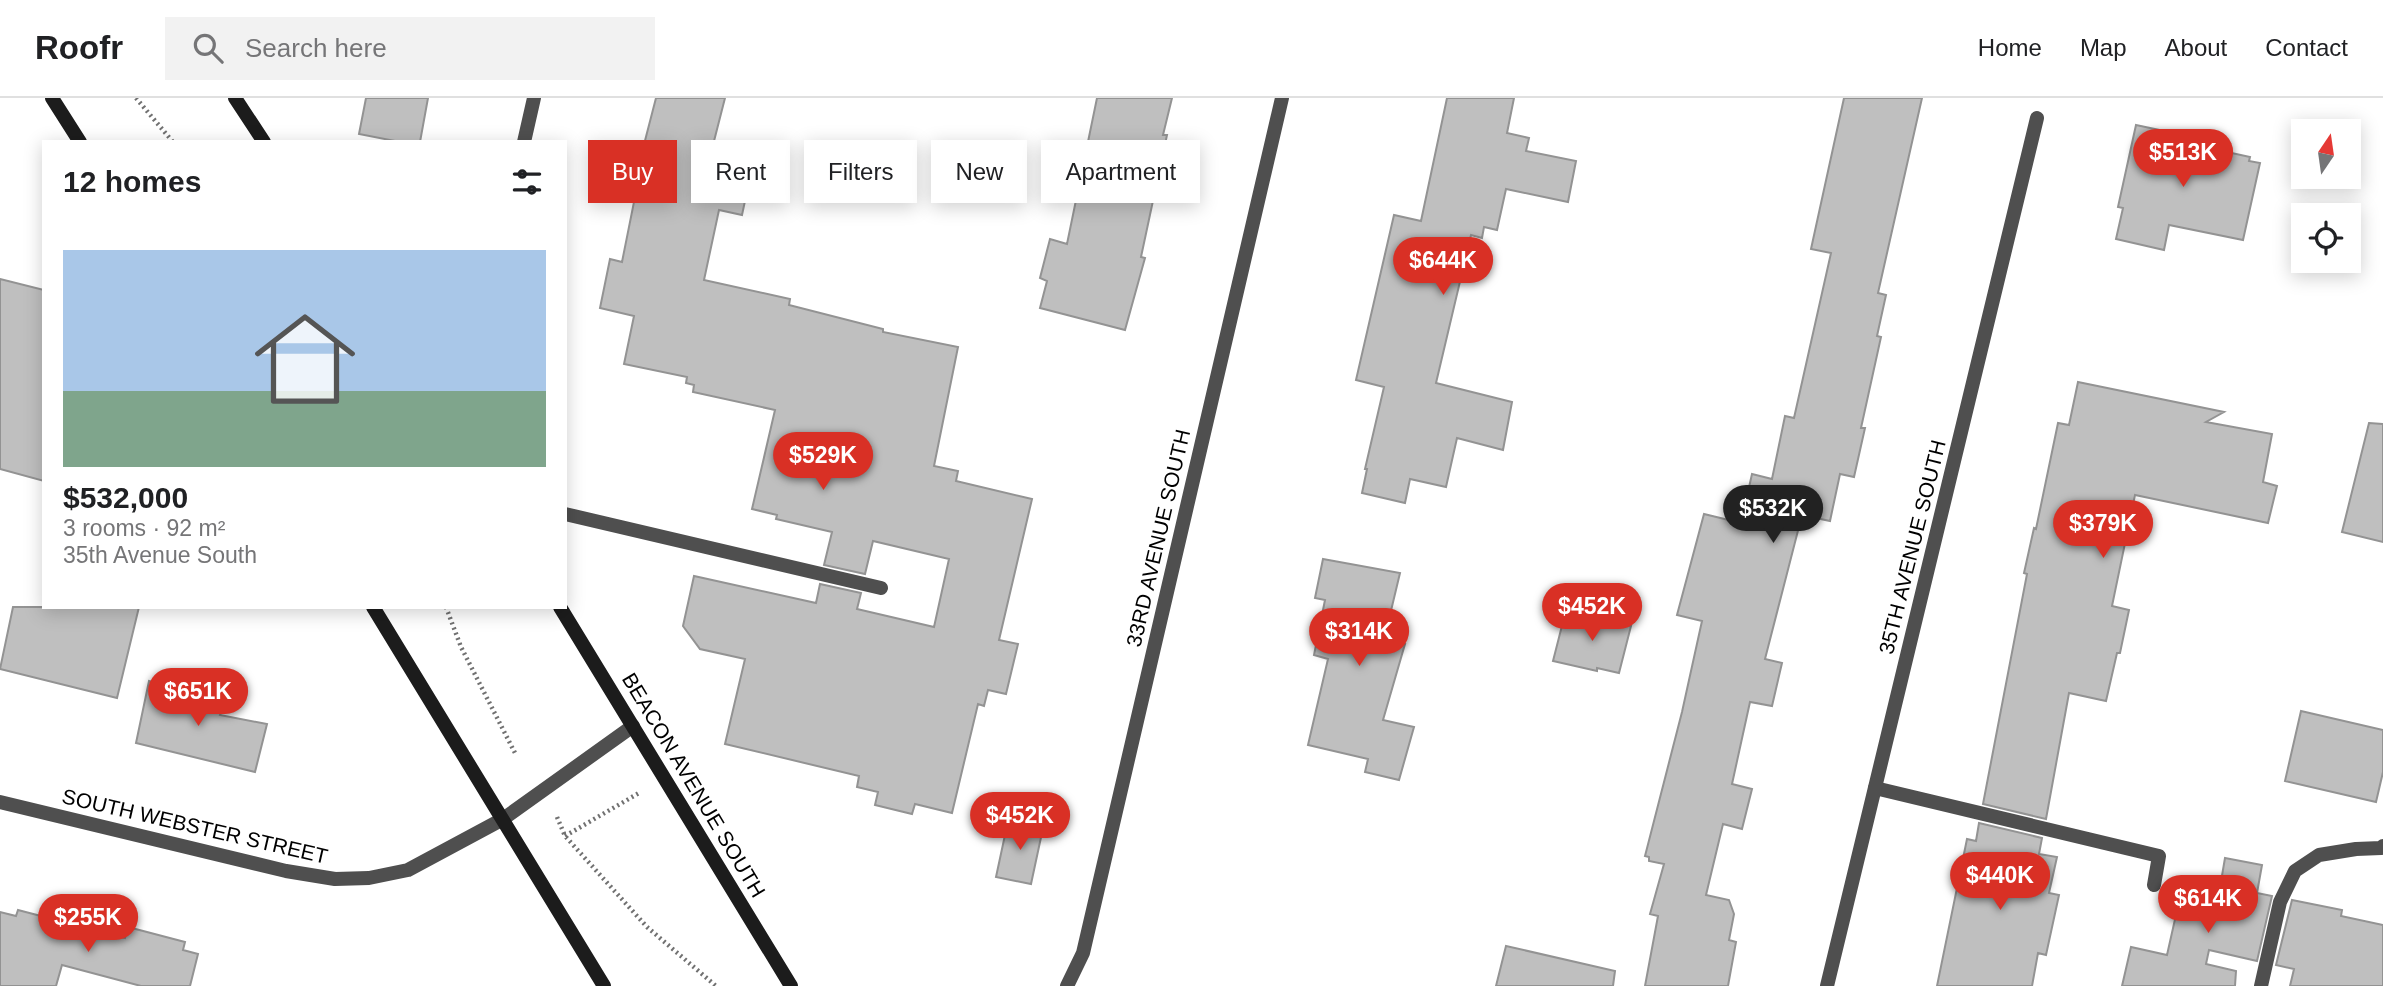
<!DOCTYPE html>
<html lang="en">
<head>
<meta charset="utf-8">
<style>
	:root { --surface:#fff; --page:#f2f2f2; --text:#202124; --muted:#757577; --line:#e0e0e0; --accent:#d93025 }
	body { margin:0; font-family:Arial,sans-serif; background:var(--page); color:var(--text); height:100vh; display:flex; flex-direction:column; font-size:26px; white-space:nowrap }
	* { box-sizing:border-box; margin:0 }
	p { font-size:23px; color:var(--muted) }
	.icon { flex:none; width:38px; height:38px; fill:none; stroke:currentColor; stroke-width:2; stroke-linecap:round; stroke-linejoin:round }
	.map { position:relative; flex:1; overflow:hidden }
	.details { position:absolute; left:42px; top:42px; width:525px; height:469px; display:flex; flex-direction:column; background:var(--surface); border-radius:0px; box-shadow:0 4px 18px #0003 }
	.details>* { flex:none }
	.banner { position:absolute; left:588px; top:42px; width:665px; height:63px; display:flex; gap:14px }
	.needle { width:46px; rotate:13deg }
	.tools { position:absolute; left:2291px; top:21px; display:grid; gap:14px }
	.tools a { display:grid; place-items:center; width:70px; height:70px; border-radius:0px; background:var(--surface); box-shadow:0 4px 18px #0003; font-size:35px }
	.price { position:absolute; translate:-50% -60px; padding:0 16px; border-radius:24px; background:var(--accent); color:#fff; font-size:23px; line-height:46px; filter:drop-shadow(0 2px 4px #0008) }
	.price::after { content:''; position:absolute; left:50%; top:42px; width:21px; height:16px; margin-left:-10px; background:inherit; clip-path:polygon(0 0,100% 0,50% 100%) }
	.price.current { background:#222; color:#fff }
	ul { padding:0; list-style:none }
	li { display:grid; align-content:center; gap:14px; height:371px; padding:0 21px }
	li+li { border-top:2px solid var(--line) }
	li span { display:grid; place-items:center; height:217px; border-radius:0px; color:#555 }
	li>.icon { margin-inline-start:auto }
	span .icon { width:126px; height:126px; fill:#fffc; stroke-width:1 }
	li b { font-size:30px }
	h2 { display:flex; justify-content:space-between; align-items:center; height:84px; padding:0 21px; font-size:30px }
	.chip { padding:0 24px; border-radius:0px; background:var(--surface); box-shadow:0 4px 18px #0003; font-size:24px; line-height:63px }
	.chip.current { background:var(--accent); color:#fff }
	header { display:flex; align-items:center; gap:42px; box-sizing:border-box; height:98px; padding:0 35px; background:var(--surface); border-bottom:2px solid var(--line) }
	header strong { font-size:33px }
	nav { display:flex; gap:38px; margin-inline-start:auto; font-size:24px }
	.search { width:490px; height:63px; background:var(--page); display:flex; align-items:center; gap:18px; box-sizing:border-box; padding:0 24px; border-radius:0px; color:var(--muted); font-size:26px }
	.map>svg:first-child { display:block }
</style>
</head>
<body>
<header>
<strong>Roofr</strong>
<div class="search"><svg class="icon" aria-label="search" viewBox="0 0 24 24"><circle cx="10" cy="10" r="6"/><path d="M15 15l6 6"/></svg>Search here</div>
<nav><a>Home</a><a>Map</a><a>About</a><a>Contact</a></nav>
</header>
<div class="map">
<svg width="2383" height="888" viewBox="0 0 2383 888">
	<rect width="100%" height="100%" fill="#fff"/>
	<path fill="#bfbfbf" stroke="#939393" stroke-width="2" d="M 366,0 L 428,0 L 420,44 L 400,44 L 359,36 Z
		M 656,0 L 725,0 L 713,47 L 755,56 L 742,117 L 719,112 L 704,182 L 790,201 L 789,207 L 883,231 L 883,234 L 958,249 L 934,368 L 958,373 L 956,383 L 1032,401 L 999,542 L 1018,546 L 1006,596 L 988,592 L 984,608 L 978,606 L 952,715 L 915,706 L 912,716 L 875,707 L 878,694 L 857,689 L 859,678 L 725,646 L 745,561 L 700,551 L 683,528 L 694,478 L 816,505 L 820,486 L 861,495 L 857,511 L 934,529 L 949,461 L 873,443 L 865,476 L 824,467 L 832,434 L 776,421 L 777,417 L 752,411 L 775,312 L 693,294 L 694,287 L 686,285 L 687,279 L 624,266 L 634,218 L 600,210 L 610,161 L 622,164 L 636,94 L 632,93 Z
		M 1097,0 L 1172,0 L 1163,37 L 1167,37 L 1141,159 L 1145,160 L 1125,232 L 1040,210 L 1047,183 L 1040,180 L 1050,141 L 1067,146 Z
		M 1447,0 L 1514,0 L 1507,35 L 1529,40 L 1526,53 L 1576,63 L 1568,104 L 1506,91 L 1497,132 L 1484,129 L 1482,140 L 1471,137 L 1436,285 L 1512,304 L 1503,352 L 1457,340 L 1446,389 L 1410,381 L 1405,405 L 1362,395 L 1367,371 L 1365,371 L 1384,289 L 1356,282 L 1394,117 L 1421,123 Z
		M 1844,0 L 1922,0 L 1878,195 L 1886,197 L 1877,238 L 1881,239 L 1861,330 L 1865,330 L 1854,379 L 1840,376 L 1830,423 L 1802,417 L 1765,561 L 1782,565 L 1772,608 L 1750,604 L 1732,686 L 1752,691 L 1742,731 L 1723,726 L 1706,797 L 1729,802 L 1734,816 L 1729,842 L 1736,844 L 1728,888 L 1645,888 L 1658,818 L 1650,816 L 1664,766 L 1649,763 L 1649,759 L 1645,758 L 1682,614 L 1702,523 L 1677,517 L 1704,416 L 1741,425 L 1752,376 L 1772,381 L 1785,318 L 1794,320 L 1831,155 L 1811,151 Z
		M 2136,27 L 2188,38 L 2186,45 L 2250,59 L 2249,63 L 2260,65 L 2243,142 L 2169,127 L 2164,152 L 2116,141 L 2123,110 L 2118,109 Z
		M 0,181 L 44,192 L 44,383 L 0,371 Z
		M 2078,284 L 2224,314 L 2206,324 L 2272,336 L 2263,384 L 2277,388 L 2268,425 L 2135,397 L 2112,508 L 2129,512 L 2120,555 L 2117,555 L 2106,603 L 2069,595 L 2046,721 L 1983,706 L 2027,476 L 2024,475 L 2034,430 L 2036,431 L 2058,325 L 2069,327 Z
		M 2369,325 L 2383,326 L 2383,444 L 2342,434 Z
		M 1323,461 L 1400,475 L 1384,542 L 1405,546 L 1383,622 L 1414,629 L 1399,682 L 1365,674 L 1368,661 L 1308,647 L 1328,561 L 1314,557 L 1325,502 L 1315,500 Z
		M 13,509 L 139,509 L 117,600 L 0,571 Z
		M 1566,512 L 1631,528 L 1619,575 L 1597,570 L 1597,573 L 1553,563 Z
		M 149,583 L 225,604 L 220,617 L 267,626 L 255,674 L 136,645 Z
		M 2301,613 L 2383,632 L 2383,674 L 2376,704 L 2285,683 Z
		M 1008,723 L 1043,730 L 1031,786 L 996,779 Z
		M 1979,725 L 2042,740 L 2039,756 L 2057,759 L 2049,795 L 2059,797 L 2046,857 L 2038,855 L 2032,888 L 1937,888 L 1967,741 L 1976,743 Z
		M 2225,760 L 2262,767 L 2257,795 L 2272,798 L 2257,863 L 2209,852 L 2206,866 L 2236,873 L 2235,888 L 2122,888 L 2131,849 L 2167,857 L 2180,799 L 2217,807 Z
		M 2292,802 L 2342,812 L 2341,818 L 2383,827 L 2383,888 L 2290,888 L 2294,871 L 2276,867 Z
		M 18,812 L 125,840 L 128,829 L 185,844 L 183,852 L 198,856 L 190,888 L 141,888 L 62,867 L 56,888 L 0,888 L 0,814 L 16,818 Z
		M 1506,848 L 1615,873 L 1613,888 L 1496,888 Z"/>
	<g fill="none" stroke-linecap="round" stroke-linejoin="round">
		<path stroke="#717171" stroke-width="4.5" stroke-dasharray="2 3.5" stroke-linecap="butt" d="M 136,0 L 173,44
			M 446,509 L 461,549 L 516,657
			M 557,719 L 565,738 L 647,829 L 716,888
			M 565,738 L 639,695"/>
		<path stroke="#4f4f4f" stroke-width="14" d="M 565,416 L 881,490
			M 1875,690 L 2159,758 L 2154,787
			M 2261,888 L 2280,804 L 2295,773 L 2319,757 L 2356,751 L 2381,750 L 2383,748"/>
		<path stroke="#4f4f4f" stroke-width="14" d="M 524,44 L 534,0
			M 0,704 L 286,773 L 335,781 L 369,780 L 408,772 L 503,721 L 633,628
			M 1067,888 L 1083,855 L 1282,0
			M 1827,888 L 2037,20"/>
		<path stroke="#1c1c1c" stroke-width="14" d="M 52,0 L 80,44
			M 235,0 L 264,44
			M 373,509 L 604,888
			M 560,509 L 791,888"/>
	</g>
	<g text-anchor="middle" dominant-baseline="central" stroke-width="6" stroke-linejoin="round" paint-order="stroke">
		<g font-size="21" fill="#000" stroke="#fff">
			<text transform="translate(1158 440) rotate(-77)">33RD AVENUE SOUTH</text>
			<text transform="translate(1912 449) rotate(-76)">35TH AVENUE SOUTH</text>
			<text transform="translate(694 687) rotate(59)">BEACON AVENUE SOUTH</text>
			<text transform="translate(195 728) rotate(13)">SOUTH WEBSTER STREET</text>
		</g>
	</g>
</svg>
<div class="tools">
<a><svg class="needle" viewBox="-14 -14 28 28"><path d="M0-13l5 13h-10z" fill="#e53935"/><path d="M0 13l5-13h-10z" fill="#757577"/></svg></a>
<a><svg class="icon" aria-label="locate" viewBox="0 0 24 24"><circle cx="12" cy="12" r="6"/><path d="M12 2v4M12 18v4M2 12h4M18 12h4"/></svg></a>
</div>
<b class="price" style="left:2183px;top:91px">$513K</b>
<b class="price" style="left:1443px;top:199px">$644K</b>
<b class="price" style="left:823px;top:394px">$529K</b>
<b class="price current" style="left:1773px;top:447px">$532K</b>
<b class="price" style="left:2103px;top:462px">$379K</b>
<b class="price" style="left:1592px;top:545px">$452K</b>
<b class="price" style="left:1359px;top:570px">$314K</b>
<b class="price" style="left:198px;top:630px">$651K</b>
<b class="price" style="left:1020px;top:754px">$452K</b>
<b class="price" style="left:2000px;top:814px">$440K</b>
<b class="price" style="left:2208px;top:837px">$614K</b>
<b class="price" style="left:88px;top:856px">$255K</b>
<div class="banner">
<a class="chip current">Buy</a>
<a class="chip">Rent</a>
<a class="chip">Filters</a>
<a class="chip">New</a>
<a class="chip">Apartment</a>
</div>
<section class="details">
<h2>12 homes<svg class="icon" aria-label="filters" viewBox="0 0 24 24"><path d="M4 7h16M4 17h16"/><circle cx="9" cy="7" r="2"/><circle cx="15" cy="17" r="2"/></svg></h2>
<ul>
<li><span style="background:linear-gradient(#a9c7e8 65%,#7fa58c 0)"><svg class="icon" aria-label="home" viewBox="0 0 24 24"><path d="M3 11l9-7 9 7M6 9v11h12V9"/></svg></span><div><b>$532,000</b><p>3 rooms · 92 m²</p><p>35th Avenue South</p></div></li>
</ul>
</section>
</div>
</body>
</html>
